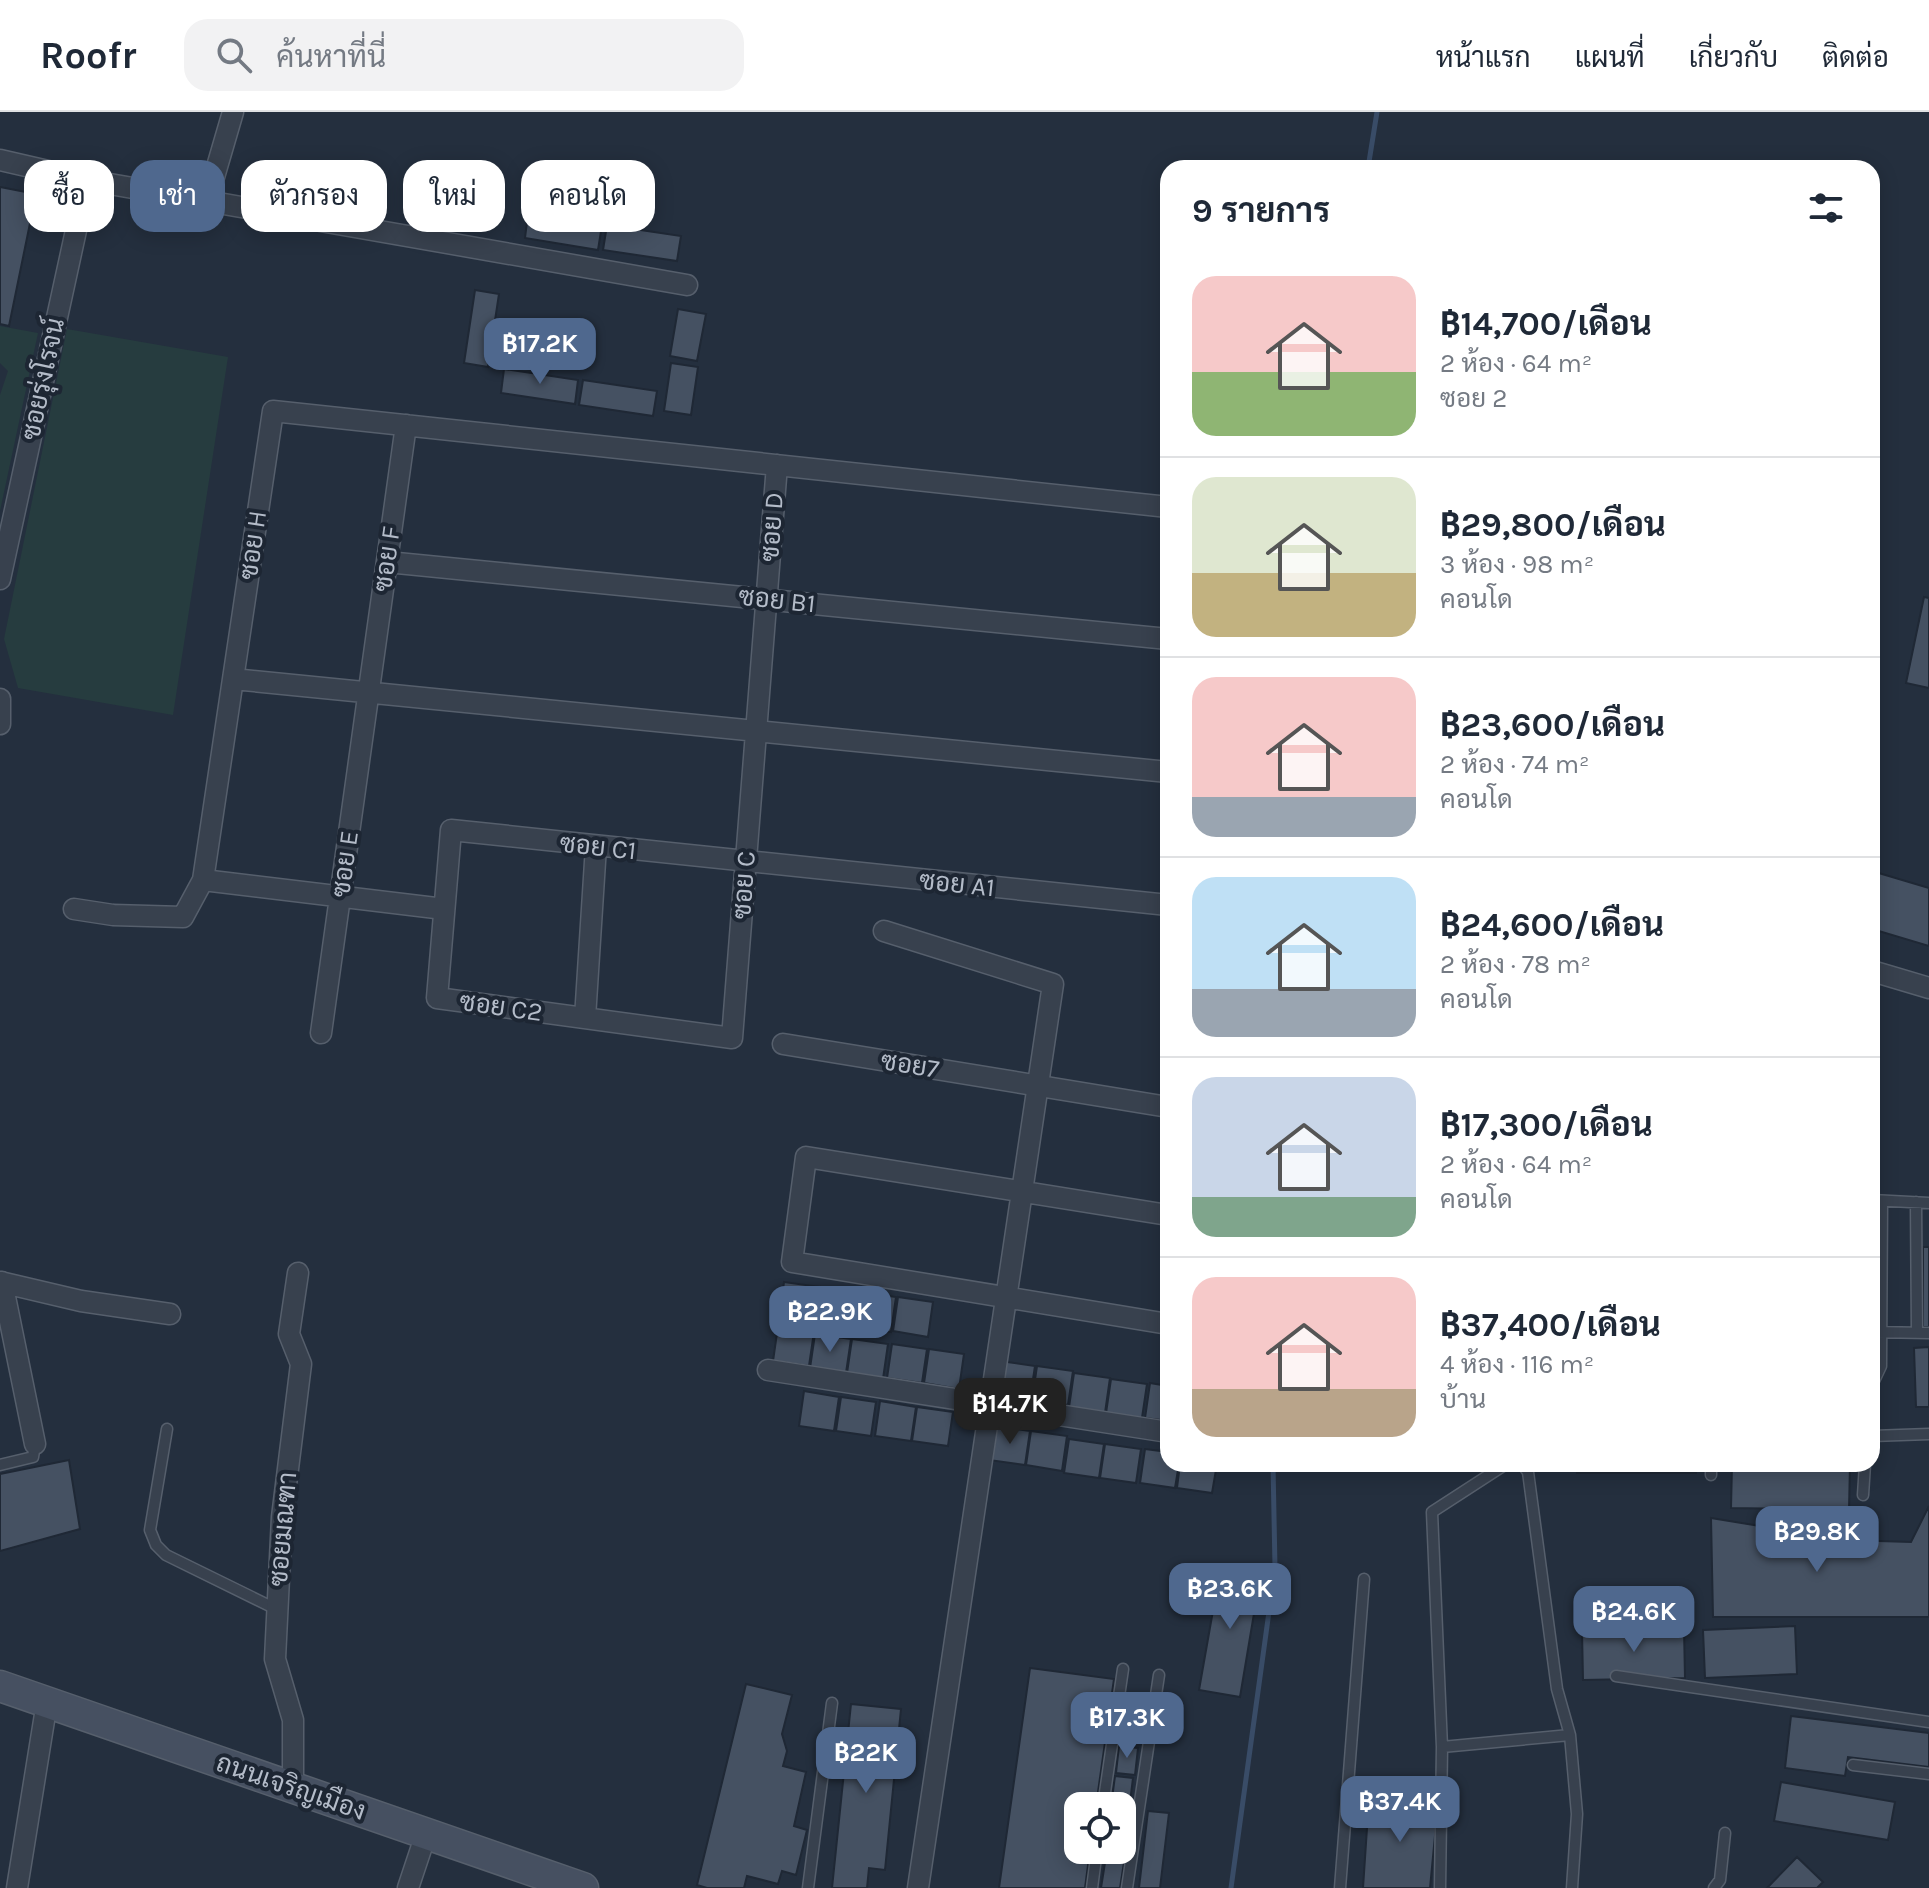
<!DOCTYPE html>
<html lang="th">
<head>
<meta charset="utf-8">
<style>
	:root { --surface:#fff; --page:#f2f2f3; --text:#1f2937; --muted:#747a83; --line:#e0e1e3; --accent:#4f688e }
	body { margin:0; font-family:Karla,Sarabun,sans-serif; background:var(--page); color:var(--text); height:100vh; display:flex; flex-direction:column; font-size:30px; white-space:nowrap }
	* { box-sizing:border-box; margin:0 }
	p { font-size:26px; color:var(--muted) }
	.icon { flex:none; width:44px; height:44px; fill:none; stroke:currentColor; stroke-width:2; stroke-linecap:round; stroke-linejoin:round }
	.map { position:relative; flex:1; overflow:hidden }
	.details { position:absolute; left:1160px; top:48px; width:720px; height:1312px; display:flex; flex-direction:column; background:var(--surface); border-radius:24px; box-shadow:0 4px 20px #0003 }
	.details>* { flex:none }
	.banner { position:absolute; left:24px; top:48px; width:760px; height:72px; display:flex; gap:16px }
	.controls { position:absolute; left:1064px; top:1680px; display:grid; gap:16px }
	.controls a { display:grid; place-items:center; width:72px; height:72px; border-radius:16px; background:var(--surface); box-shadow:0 4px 20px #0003; font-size:40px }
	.price { position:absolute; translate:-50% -68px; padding:0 18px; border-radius:16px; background:var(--accent); color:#fff; font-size:26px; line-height:52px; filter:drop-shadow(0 2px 4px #0008) }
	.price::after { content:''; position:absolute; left:50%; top:48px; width:24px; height:18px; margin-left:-12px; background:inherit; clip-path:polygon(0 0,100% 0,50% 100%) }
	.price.selected { background:#222; color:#fff }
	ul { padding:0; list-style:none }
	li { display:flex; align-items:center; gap:24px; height:200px; padding:0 32px }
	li+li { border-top:2px solid var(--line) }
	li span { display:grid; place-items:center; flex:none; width:224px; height:160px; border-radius:24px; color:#555 }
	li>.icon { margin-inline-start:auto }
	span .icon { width:96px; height:96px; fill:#fffc; stroke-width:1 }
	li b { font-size:34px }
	h2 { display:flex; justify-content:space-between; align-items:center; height:96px; padding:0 32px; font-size:34px }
	.pill { padding:0 28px; border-radius:24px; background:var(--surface); box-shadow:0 4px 20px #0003; font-size:28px; line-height:72px }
	.pill.selected { background:var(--accent); color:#fff }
	header { display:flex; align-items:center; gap:48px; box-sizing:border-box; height:112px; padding:0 40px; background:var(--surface); border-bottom:2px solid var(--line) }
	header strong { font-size:38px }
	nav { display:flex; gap:44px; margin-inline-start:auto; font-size:28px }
	.search { width:560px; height:72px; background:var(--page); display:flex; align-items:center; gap:20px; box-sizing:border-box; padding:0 28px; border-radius:24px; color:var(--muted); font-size:30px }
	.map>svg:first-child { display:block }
</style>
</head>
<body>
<header>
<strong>Roofr</strong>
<div class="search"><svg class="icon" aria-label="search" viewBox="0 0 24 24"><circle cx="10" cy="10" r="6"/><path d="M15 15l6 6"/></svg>ค้นหาที่นี่</div>
<nav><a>หน้าแรก</a><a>แผนที่</a><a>เกี่ยวกับ</a><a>ติดต่อ</a></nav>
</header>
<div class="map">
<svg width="1929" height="1776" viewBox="0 0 1929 1776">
	<rect width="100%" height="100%" fill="#242f3e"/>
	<path fill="#263c3f" d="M 0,214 L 38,221 L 0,399 L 0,283 L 8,259 L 0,251 Z
		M 67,217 L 228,245 L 173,603 L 18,576 L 4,527 Z"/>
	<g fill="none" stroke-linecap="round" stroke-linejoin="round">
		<path stroke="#394c67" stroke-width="5" d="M 1368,56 L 1377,0
			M 1231,1776 L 1275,1456 L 1273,1352"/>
	</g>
	<path fill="#455162" stroke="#1f2835" stroke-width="2" d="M 0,75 L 36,82 L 9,214 L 0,212 Z
		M 528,102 L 602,113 L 598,138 L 525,126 Z
		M 607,113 L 681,124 L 677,149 L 603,138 Z
		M 475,178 L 499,182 L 488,255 L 464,251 Z
		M 678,197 L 706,202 L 697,249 L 670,244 Z
		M 671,251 L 698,255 L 691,303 L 664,299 Z
		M 504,257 L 578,268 L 575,292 L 501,281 Z
		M 583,268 L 657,279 L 653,304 L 579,293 Z
		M 1924,485 L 1929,486 L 1929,576 L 1906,571 Z
		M 1872,759 L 1929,776 L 1929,834 L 1872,817 Z
		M 1923,1135 L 1929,1135 L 1929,1215 L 1923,1215 Z
		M 784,1170 L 820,1175 L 815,1209 L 779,1204 Z
		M 821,1175 L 857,1180 L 852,1214 L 816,1209 Z
		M 861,1180 L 896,1185 L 891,1220 L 855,1214 Z
		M 898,1185 L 933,1190 L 928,1225 L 893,1219 Z
		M 778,1214 L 814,1220 L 809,1254 L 773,1249 Z
		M 815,1222 L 851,1227 L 846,1261 L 810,1256 Z
		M 852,1227 L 888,1232 L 883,1267 L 847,1261 Z
		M 892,1232 L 927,1237 L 922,1271 L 887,1266 Z
		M 1929,1235 L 1929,1295 L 1916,1295 L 1914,1236 Z
		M 929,1237 L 964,1242 L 959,1277 L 924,1271 Z
		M 1000,1249 L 1035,1254 L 1030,1288 L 995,1283 Z
		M 1037,1254 L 1073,1259 L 1068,1293 L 1032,1288 Z
		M 1074,1261 L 1110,1266 L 1105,1301 L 1069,1295 Z
		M 1111,1267 L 1147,1272 L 1142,1306 L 1106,1301 Z
		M 1150,1271 L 1168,1274 L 1168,1309 L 1145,1306 Z
		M 804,1279 L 839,1285 L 834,1319 L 799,1314 Z
		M 841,1285 L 876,1290 L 871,1324 L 836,1319 Z
		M 880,1289 L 916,1295 L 911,1329 L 875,1324 Z
		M 917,1295 L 953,1300 L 948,1334 L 912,1329 Z
		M 994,1314 L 1030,1319 L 1025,1353 L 989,1348 Z
		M 1031,1319 L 1067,1324 L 1062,1359 L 1026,1353 Z
		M 1069,1327 L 1104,1332 L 1099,1366 L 1064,1361 Z
		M 1105,1332 L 1141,1337 L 1136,1371 L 1100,1366 Z
		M 1145,1337 L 1168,1340 L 1168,1352 L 1179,1352 L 1175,1376 L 1140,1371 Z
		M 69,1348 L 80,1417 L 0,1439 L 0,1362 Z
		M 1180,1352 L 1217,1352 L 1212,1381 L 1177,1376 Z
		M 1577,1352 L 1696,1352 L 1696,1361 L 1577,1361 Z
		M 1732,1352 L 1850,1352 L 1849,1398 L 1731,1396 Z
		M 1929,1394 L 1929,1505 L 1713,1505 L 1711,1406 L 1845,1428 L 1911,1430 Z
		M 1221,1453 L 1261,1460 L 1240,1585 L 1199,1578 Z
		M 1795,1514 L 1797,1562 L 1705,1566 L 1703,1518 Z
		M 1684,1516 L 1685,1566 L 1583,1568 L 1582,1519 Z
		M 1030,1556 L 1114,1567 L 1096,1694 L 1078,1694 L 1078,1738 L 1090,1738 L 1085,1776 L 999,1776 Z
		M 746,1572 L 792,1583 L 782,1622 L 787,1639 L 783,1654 L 806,1660 L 794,1714 L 807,1718 L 796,1763 L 782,1759 L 778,1772 L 747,1764 L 744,1776 L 707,1776 L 697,1773 Z
		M 851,1592 L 901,1597 L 885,1758 L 869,1756 L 867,1776 L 832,1776 Z
		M 1124,1596 L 1145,1598 L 1141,1630 L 1121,1628 Z
		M 1791,1604 L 1929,1621 L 1929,1655 L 1848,1645 L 1845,1664 L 1785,1656 Z
		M 1119,1634 L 1138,1636 L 1135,1663 L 1116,1661 Z
		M 1115,1664 L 1133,1666 L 1129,1699 L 1122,1698 L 1122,1694 L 1111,1694 Z
		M 1781,1670 L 1895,1690 L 1888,1728 L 1774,1709 Z
		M 1369,1686 L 1438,1692 L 1430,1776 L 1363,1776 Z
		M 1148,1699 L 1169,1701 L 1160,1776 L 1139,1776 Z
		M 1122,1710 L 1130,1712 L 1120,1776 L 1101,1776 L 1107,1738 L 1122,1738 Z
		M 1797,1745 L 1823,1770 L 1817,1776 L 1767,1776 Z"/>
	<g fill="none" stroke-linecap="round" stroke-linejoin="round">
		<defs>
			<path id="service" d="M 1872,1088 L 1929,1091
				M 1916,1090 L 1917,1220
				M 1872,1220 L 1929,1221
				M 1872,1273 L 1881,1254 L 1882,1089
				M 167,1317 L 150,1418 L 156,1433 L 166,1443 L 276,1497
				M 1872,1324 L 1929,1322
				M 1522,1352 L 1528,1360 L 1557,1577 L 1570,1623 L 1577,1702 L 1572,1776
				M 0,1353 L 33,1345 L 35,1332
				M 1711,1363 L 1711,1352
				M 1863,1383 L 1865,1352
				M 1616,1564 L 1929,1610
				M 1442,1635 L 1570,1623
				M 1853,1653 L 1929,1662
				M 1103,1694 L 1123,1557
				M 808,1776 L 832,1591
				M 1092,1776 L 1097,1738
				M 1127,1776 L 1159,1563
				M 1340,1776 L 1364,1467
				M 1440,1776 L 1442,1635 L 1432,1400 L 1506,1352
				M 1714,1776 L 1720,1768 L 1725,1721"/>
			<path id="minor" d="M 0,48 L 87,68 L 687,173
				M 207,89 L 233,0
				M 777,353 L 732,926 L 437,886 L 451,718 L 1168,793
				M 387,450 L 1168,527
				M 0,467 L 87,68
				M 233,567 L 1168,660
				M 0,587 L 0,612
				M 203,768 L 444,797
				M 74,797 L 113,803 L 183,805 L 203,768 L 273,299 L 1168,395
				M 884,819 L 1053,872 L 918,1776
				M 1872,859 L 1929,876
				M 585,906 L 596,734
				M 321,921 L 406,313
				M 783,932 L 1168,995
				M 1168,1103 L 806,1045 L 792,1150 L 1168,1212
				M 0,1170 L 81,1189 L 170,1202
				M 2,1170 L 35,1332
				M 768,1258 L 1168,1320
				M 293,1675 L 293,1608 L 275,1547 L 282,1405 L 301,1252 L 289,1222 L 298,1161
				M 17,1776 L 47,1590
				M 408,1776 L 426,1722"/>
			<path id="secondary" d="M 0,1574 L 583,1776"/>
		</defs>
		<use href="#service" stroke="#565f6c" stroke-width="13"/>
		<use href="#minor" stroke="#565f6c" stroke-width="23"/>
		<use href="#secondary" stroke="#565f6c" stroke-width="33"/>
		<use href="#service" stroke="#38414e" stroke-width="10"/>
		<use href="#minor" stroke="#38414e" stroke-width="20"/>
		<use href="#secondary" stroke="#465061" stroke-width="30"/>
	</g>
	<g text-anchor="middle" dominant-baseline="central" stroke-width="8" stroke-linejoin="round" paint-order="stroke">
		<g font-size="26" fill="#b4bcc9" stroke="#1d2633">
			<text transform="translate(43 267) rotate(-78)">ซอยรุ่งโรจน์</text>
			<text transform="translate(772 415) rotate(-86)">ซอย D</text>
			<text transform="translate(253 433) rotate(-82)">ซอย H</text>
			<text transform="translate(387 447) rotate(-82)">ซอย F</text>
			<text transform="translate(777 488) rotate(6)">ซอย B1</text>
			<text transform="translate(598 735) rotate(6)">ซอย C1</text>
			<text transform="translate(345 752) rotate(-82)">ซอย E</text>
			<text transform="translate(957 772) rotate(6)">ซอย A1</text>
			<text transform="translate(744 773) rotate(-86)">ซอย C</text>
			<text transform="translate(501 895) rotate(8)">ซอย C2</text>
			<text transform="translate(910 953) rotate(9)">ซอย7</text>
			<text transform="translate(283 1417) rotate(-85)">ซอยมณฑา</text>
			<text transform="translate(291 1675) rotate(19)">ถนนเจริญเมือง</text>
		</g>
	</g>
</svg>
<div class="controls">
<a><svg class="icon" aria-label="locate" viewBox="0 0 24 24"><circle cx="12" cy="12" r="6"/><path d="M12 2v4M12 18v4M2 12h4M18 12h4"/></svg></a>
</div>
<b class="price" style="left:540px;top:274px">฿17.2K</b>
<b class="price" style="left:830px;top:1242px">฿22.9K</b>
<b class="price selected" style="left:1010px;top:1334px">฿14.7K</b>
<b class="price" style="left:1817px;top:1462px">฿29.8K</b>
<b class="price" style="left:1230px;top:1519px">฿23.6K</b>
<b class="price" style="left:1634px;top:1542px">฿24.6K</b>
<b class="price" style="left:1127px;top:1648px">฿17.3K</b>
<b class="price" style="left:866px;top:1683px">฿22K</b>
<b class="price" style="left:1400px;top:1732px">฿37.4K</b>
<div class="banner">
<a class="pill">ซื้อ</a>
<a class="pill selected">เช่า</a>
<a class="pill">ตัวกรอง</a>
<a class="pill">ใหม่</a>
<a class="pill">คอนโด</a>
</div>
<section class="details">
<h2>9 รายการ<svg class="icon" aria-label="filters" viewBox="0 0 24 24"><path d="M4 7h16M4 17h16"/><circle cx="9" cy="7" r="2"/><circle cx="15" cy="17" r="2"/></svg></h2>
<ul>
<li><span style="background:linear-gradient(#f6c9c9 60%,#8fb573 0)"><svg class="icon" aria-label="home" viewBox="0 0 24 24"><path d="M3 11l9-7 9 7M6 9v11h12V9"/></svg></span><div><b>฿14,700/เดือน</b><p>2 ห้อง · 64 m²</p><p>ซอย 2</p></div></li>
<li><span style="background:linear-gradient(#dfe7d0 60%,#c2b280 0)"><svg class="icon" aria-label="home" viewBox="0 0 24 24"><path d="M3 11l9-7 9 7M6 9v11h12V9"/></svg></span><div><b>฿29,800/เดือน</b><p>3 ห้อง · 98 m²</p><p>คอนโด</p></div></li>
<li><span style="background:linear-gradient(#f6c9c9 75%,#9aa5b1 0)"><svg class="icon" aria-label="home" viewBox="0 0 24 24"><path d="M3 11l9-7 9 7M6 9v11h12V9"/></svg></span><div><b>฿23,600/เดือน</b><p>2 ห้อง · 74 m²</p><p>คอนโด</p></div></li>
<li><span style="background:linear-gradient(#bfe0f5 70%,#9aa5b1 0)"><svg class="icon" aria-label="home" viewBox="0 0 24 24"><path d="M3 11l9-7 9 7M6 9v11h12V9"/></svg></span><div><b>฿24,600/เดือน</b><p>2 ห้อง · 78 m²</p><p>คอนโด</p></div></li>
<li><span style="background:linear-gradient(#c9d6e8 75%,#7fa58c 0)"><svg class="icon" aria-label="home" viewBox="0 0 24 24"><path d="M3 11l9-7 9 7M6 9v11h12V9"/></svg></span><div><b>฿17,300/เดือน</b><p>2 ห้อง · 64 m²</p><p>คอนโด</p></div></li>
<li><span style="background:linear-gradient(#f6c9c9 70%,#b9a48a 0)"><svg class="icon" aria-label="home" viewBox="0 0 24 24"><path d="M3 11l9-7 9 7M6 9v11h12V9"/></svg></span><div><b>฿37,400/เดือน</b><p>4 ห้อง · 116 m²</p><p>บ้าน</p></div></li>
</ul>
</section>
</div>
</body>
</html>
